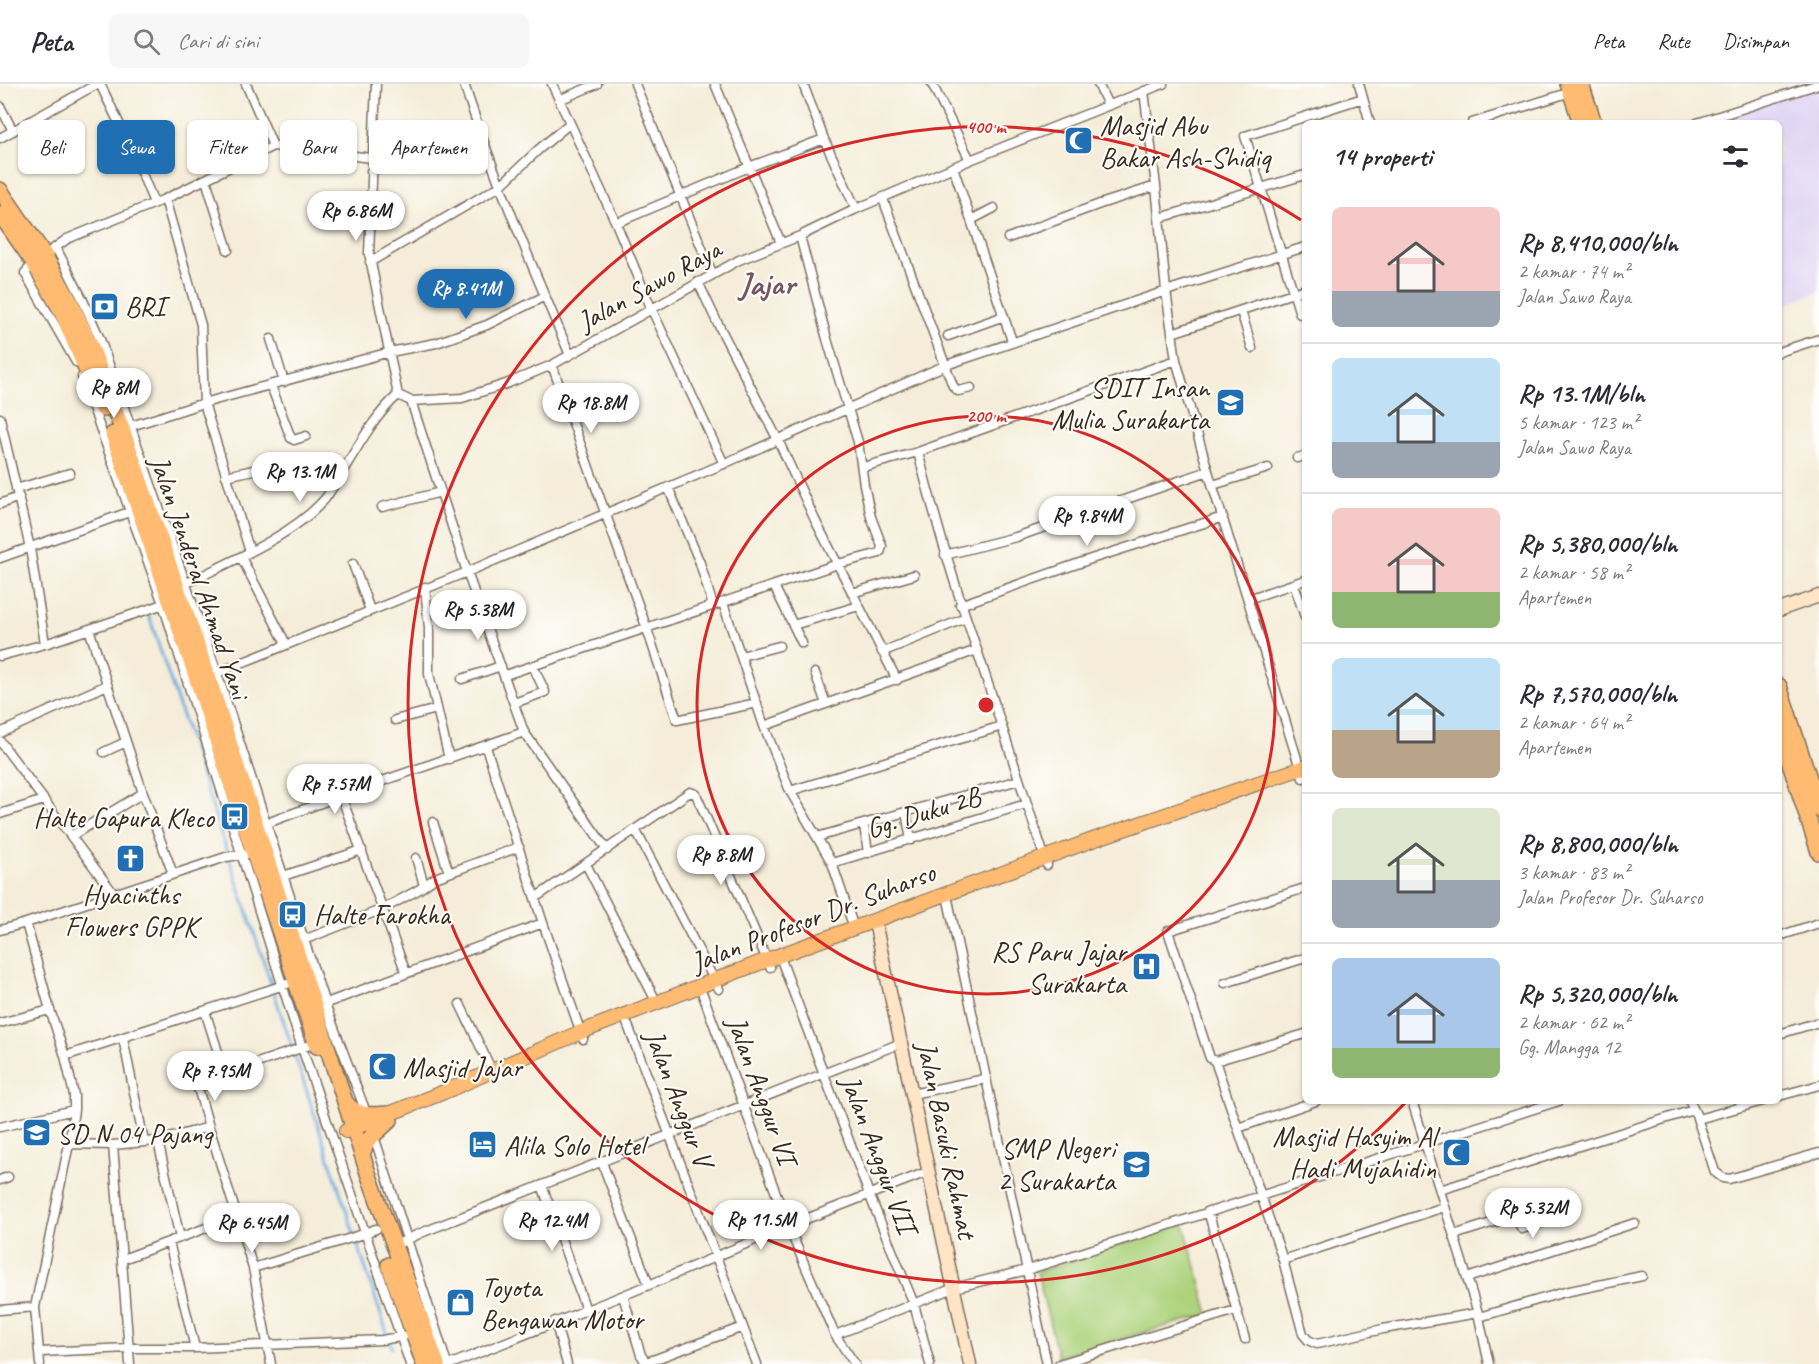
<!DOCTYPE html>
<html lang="id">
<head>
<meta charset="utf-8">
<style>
	:root { --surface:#fff; --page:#f7f7f7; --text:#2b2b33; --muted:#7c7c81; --line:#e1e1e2; --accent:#1f6fb2 }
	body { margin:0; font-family:Caveat,sans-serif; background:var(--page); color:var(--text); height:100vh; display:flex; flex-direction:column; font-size:22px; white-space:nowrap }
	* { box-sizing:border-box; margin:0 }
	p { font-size:20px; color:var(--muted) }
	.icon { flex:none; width:33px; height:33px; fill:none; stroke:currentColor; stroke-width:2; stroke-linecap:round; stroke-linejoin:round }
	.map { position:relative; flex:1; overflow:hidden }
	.drawer { position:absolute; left:1302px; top:36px; width:480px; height:984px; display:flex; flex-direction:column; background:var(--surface); border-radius:9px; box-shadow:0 2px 4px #0004 }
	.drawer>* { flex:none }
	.top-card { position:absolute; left:18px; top:36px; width:570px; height:54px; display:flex; gap:12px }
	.price { position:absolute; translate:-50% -51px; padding:0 14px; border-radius:21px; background:#fff; color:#222; font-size:20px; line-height:39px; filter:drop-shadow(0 2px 3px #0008) }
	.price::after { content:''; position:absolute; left:50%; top:36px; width:18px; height:14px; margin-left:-9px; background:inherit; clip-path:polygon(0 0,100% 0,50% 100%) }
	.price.current { background:var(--accent); color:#fff }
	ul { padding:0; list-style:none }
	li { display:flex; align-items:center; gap:18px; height:150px; padding:0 30px }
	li+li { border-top:2px solid var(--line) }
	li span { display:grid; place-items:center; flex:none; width:168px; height:120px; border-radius:9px; color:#555 }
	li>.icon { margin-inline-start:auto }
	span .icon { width:72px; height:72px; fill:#fffc; stroke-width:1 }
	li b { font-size:26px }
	h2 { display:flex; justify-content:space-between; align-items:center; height:72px; padding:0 30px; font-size:26px }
	.chip { padding:0 21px; border-radius:9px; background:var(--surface); box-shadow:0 2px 4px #0004; font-size:21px; line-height:54px }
	.chip.current { background:var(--accent); color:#fff }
	header { display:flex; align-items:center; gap:36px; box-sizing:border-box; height:84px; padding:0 30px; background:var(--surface); border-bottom:2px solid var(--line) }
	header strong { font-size:28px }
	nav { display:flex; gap:33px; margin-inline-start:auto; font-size:21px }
	.search { width:420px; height:54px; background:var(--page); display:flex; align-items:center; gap:15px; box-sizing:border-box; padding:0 21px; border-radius:9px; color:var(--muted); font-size:22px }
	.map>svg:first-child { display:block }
</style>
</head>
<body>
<header>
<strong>Peta</strong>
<div class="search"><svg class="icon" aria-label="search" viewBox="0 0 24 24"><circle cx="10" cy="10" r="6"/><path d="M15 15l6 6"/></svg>Cari di sini</div>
<nav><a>Peta</a><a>Rute</a><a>Disimpan</a></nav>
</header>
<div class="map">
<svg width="1819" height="1280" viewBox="0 0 1819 1280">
	<rect width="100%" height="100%" fill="#fdfcf7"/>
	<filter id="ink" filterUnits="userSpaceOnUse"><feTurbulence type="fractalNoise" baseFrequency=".0167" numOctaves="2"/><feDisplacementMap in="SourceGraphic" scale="12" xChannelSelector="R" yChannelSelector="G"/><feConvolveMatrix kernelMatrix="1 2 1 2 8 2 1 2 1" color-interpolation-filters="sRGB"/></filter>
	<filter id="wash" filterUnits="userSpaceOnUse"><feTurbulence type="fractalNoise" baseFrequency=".008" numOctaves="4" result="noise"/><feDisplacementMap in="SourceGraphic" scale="24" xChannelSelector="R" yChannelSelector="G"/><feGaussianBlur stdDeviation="1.35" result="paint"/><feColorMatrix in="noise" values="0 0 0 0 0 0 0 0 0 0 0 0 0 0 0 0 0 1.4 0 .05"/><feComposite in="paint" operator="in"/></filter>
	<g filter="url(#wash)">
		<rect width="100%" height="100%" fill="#f5edd9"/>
		<path fill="#dfd4f4" d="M 1819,3 L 1819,208 L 1779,222 L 1779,39 L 1703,39 Z"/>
		<path fill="#add37d" stroke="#747e4e" stroke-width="1.5" d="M 1184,1140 L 1209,1230 L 1058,1273 L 1037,1188 Z"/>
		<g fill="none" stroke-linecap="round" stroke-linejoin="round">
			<path stroke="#6eaadf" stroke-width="3" d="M 149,532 L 392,1264"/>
		</g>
	</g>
	<g filter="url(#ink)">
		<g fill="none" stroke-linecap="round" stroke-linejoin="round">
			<defs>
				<path id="street" d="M 100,0 L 133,68 L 154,119
					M 246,0 L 273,62
					M 376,0 L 369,169 L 398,311
					M 464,0 C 494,93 532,182 570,271
					M 552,0 L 616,139 L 652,226 L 724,380
					M 635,0 L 712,189
					M 715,0 L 781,159
					M 803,0 L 824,55 L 856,125
					M 932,0 L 970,76
					M 1098,0 L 1108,21
					M 1359,0 L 1370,39
					M 1144,7 L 1156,102 L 1166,207 L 1176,276 L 1208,387 L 1303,694
					M 559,16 L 597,0
					M 0,22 L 13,47
					M 1472,39 L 1571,8
					M 1697,39 L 1819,0
					M 0,54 L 97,0
					M 953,83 L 1012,257
					M 371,87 L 480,50
					M 206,96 L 228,166
					M 165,115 L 201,241 L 204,319 L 250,468
					M 883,115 L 953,302 L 958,307 L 971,304
					M 1160,134 L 1305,91
					M 971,136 L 994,124
					M 616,139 L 749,83 L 824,55
					M 1008,154 L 1100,120 L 1156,102
					M 56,164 L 82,214 L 100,255 L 217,589 L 325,920 L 367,1031
					M 370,178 L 500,102 L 538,66 L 569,40
					M 698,198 L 717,238 L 778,356 L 815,436 L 897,596
					M 1241,227 L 1252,264
					M 1300,230 L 1245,52 L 1363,14
					M 1172,249 L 1305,205
					M 948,252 L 1004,232
					M 271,255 L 284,298
					M 1779,268 L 1819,255
					M 76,278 L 25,189 L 34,179 L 67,155 L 165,115 L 273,62 L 371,74
					M 552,281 L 647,545 L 677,636 L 757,619
					M 82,293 L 163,520 L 302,964 L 410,1280
					M 271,302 L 291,354 L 294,356 L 306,352
					M 398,311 L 411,317 L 462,314 L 506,300 L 552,281 L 739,176 L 800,152 L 856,125 L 970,76 L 1163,0
					M 411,317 L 467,488 L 524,648 L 607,766
					M 0,334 L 30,464 L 45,560
					M 128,343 L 204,319 L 390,268 L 436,259 L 487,241 L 545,212
					M 1297,374 L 1305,372
					M 863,383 L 918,368
					M 226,392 L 272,382
					M 1213,401 L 1268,384
					M 668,403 L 700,479 L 713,522
					M 16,405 L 70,389
					M 0,420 L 19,413
					M 382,423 L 441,408
					M 945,471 L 1016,453 L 1208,387
					M 241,473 L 286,560
					M 0,474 L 135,426
					M 353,480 L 370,526
					M 1294,500 L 1305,533
					M 183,501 C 227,479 291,453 324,416 C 330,409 334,400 339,393 C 357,365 373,333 398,311
					M 774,502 L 802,559
					M 425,503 L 429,544 L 429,590 L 449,675
					M 852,509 L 914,491
					M 1248,515 L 1305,496
					M 723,519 L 764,642
					M 960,521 L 1091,475 L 1223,433
					M 793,541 L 859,522
					M 89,545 L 143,709 L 173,790
					M 977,566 C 954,500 935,435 918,368 L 1176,276
					M 882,568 L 966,534
					M 0,572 L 45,560 L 167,519
					M 741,572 L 779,562
					M 815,589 L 826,620
					M 214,590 L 467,488 L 721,381 L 946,281 L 1166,207 L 1305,163
					M 505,591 L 838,480 L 880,469 L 882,462 L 871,433 L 864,401 L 858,358 L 827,255 L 800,152
					M 462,595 L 501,582
					M 514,619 L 545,608 L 533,582
					M 395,636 L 437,625
					M 0,649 L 107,601
					M 0,657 L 114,810
					M 486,663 L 543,839 L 583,955
					M 104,668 L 126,658
					M 332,687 L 406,889
					M 790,707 L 1002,642
					M 906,728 L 911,756
					M 0,730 L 44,716
					M 433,738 L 449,789
					M 262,741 L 342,711 L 524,648
					M 864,741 L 868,769
					M 636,747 L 719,905
					M 71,752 L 143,709
					M 817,753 L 1019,696
					M 416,774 L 424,801
					M 832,779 L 1026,720
					M 586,780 L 657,919
					M 280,793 L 362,766
					M 1305,804 L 1168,847 L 1210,974 L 1215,977 L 1283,1176 L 1303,1250 L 1308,1256 L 1317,1260 L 1383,1245 L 1478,1229
					M 535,814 L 690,708 L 696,710 L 770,883
					M 948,816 L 1047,1280
					M 26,839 L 50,926 L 65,972 L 287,900
					M 854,844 L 832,779 L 790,707 L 764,642 L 977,566 L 1047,781
					M 0,846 L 26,839 L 226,773 L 246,770
					M 1779,852 L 1819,839
					M 301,857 L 383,825 L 418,806 L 435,794 L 519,763
					M 782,878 L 869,1110 L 914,1220 L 930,1280
					M 1225,899 L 1305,874
					M 703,911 L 788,1142 L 835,1251 L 855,1280
					M 460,920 L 493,989
					M 321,921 L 543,839
					M 0,939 L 50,926
					M 627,939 L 757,1280
					M 1779,950 L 1819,938
					M 123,954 L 144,1058 L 113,1061 L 130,1280
					M 1215,977 L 1305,950
					M 225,990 L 307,962
					M 912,1010 L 985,995
					M 1779,1012 L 1819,1001
					M 1412,1017 L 1478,1229 L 1489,1280
					M 1690,1017 L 1698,1035 L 1763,1017
					M 1697,1034 L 1715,1088 L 1723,1094 L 1729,1095 L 1819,1069
					M 0,1043 L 74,1026
					M 209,1043 L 253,1184
					M 1238,1044 L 1316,1017
					M 373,1049 L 447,1280
					M 158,1057 L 180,1154
					M 144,1058 L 158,1057 L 209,1043 L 198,1004 L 225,990 L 205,927
					M 69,1060 L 113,1061
					M 601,1076 L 649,1201
					M 0,1096 L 8,1093
					M 542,1101 L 586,1226
					M 1440,1106 L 1693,1026
					M 1208,1127 L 1245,1255
					M 1454,1151 L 1566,1115 L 1570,1116 L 1574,1125 L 1571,1129 L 1522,1145 L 1515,1132
					M 169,1158 L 195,1264
					M 393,1162 L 421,1149 L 901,959
					M 123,1175 L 238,1132
					M 1283,1176 L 1441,1124
					M 1467,1194 L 1635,1139
					M 623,1212 L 641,1271 L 645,1277 L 650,1277 L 743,1243
					M 0,1226 L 35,1223
					M 1479,1233 L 1565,1208 L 1642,1192
					M 555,1237 L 567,1280
					M 835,1251 L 954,1204 L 1027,1186 L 1559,1017
					M 40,1268 L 129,1264 L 195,1264 L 382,1256 L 404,1252
					M 40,1280 L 35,1223 L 69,1060 L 74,1026 L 74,1011 L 65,972
					M 271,1280 L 253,1184 L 351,1154 L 376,1145
					M 451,1280 L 649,1201 L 788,1142 L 927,1088
					M 1059,1280 L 1236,1226"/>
				<path id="secondary" d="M 1779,526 L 1819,512
					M 876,843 L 970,1280"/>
				<path id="primary" d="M 346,1047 L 444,1008 L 581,948 L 767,876 L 1098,754 L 1305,683"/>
				<path id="highway" d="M 1568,0 L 1581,39
					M 1581,0 L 1594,39
					M 0,106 L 45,172 L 72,221 L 91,263 L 122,345 L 208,593 L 368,1089 L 437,1280
					M 0,130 L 34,179 L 61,226 L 103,325
					M 113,350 L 194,586 L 317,962
					M 1779,602 L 1819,725
					M 1779,646 L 1819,768
					M 345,1018 C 359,1034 368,1031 388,1030
					M 362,1070 L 367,1057 L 390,1036
					M 389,1181 L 424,1280"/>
			</defs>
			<use href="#street" stroke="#7c6e5f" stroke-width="11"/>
			<use href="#secondary" stroke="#7c6e5f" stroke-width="15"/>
			<use href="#primary" stroke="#7c6e5f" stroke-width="16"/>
			<use href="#highway" stroke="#7c6e5f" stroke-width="18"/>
			<use href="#street" stroke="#fff" stroke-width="8"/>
			<use href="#secondary" stroke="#ffe4c6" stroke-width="12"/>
			<use href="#primary" stroke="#febb71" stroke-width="14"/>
			<use href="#highway" stroke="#febb71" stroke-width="15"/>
		</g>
	</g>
	<g fill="none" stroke="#d62828" stroke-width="3">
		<circle cx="986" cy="621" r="289"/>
		<path d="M1405 1019A578 578 0 1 1 1301 136"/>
	</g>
	<defs>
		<symbol id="mosque-square" viewBox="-11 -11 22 22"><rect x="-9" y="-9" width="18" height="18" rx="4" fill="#1f6fb2" stroke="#fdfcf7"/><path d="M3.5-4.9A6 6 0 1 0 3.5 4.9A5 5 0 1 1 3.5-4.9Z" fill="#fff"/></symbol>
		<symbol id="bank-square" viewBox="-11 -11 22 22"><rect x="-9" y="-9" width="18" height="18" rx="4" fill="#1f6fb2" stroke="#fdfcf7"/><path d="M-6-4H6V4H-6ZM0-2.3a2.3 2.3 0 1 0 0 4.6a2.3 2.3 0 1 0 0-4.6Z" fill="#fff"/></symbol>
		<symbol id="school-square" viewBox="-11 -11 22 22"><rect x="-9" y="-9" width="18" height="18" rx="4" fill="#1f6fb2" stroke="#fdfcf7"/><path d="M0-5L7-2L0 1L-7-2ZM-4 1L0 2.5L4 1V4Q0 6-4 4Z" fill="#fff"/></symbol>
		<symbol id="bus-square" viewBox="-11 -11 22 22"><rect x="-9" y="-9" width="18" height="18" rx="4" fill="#1f6fb2" stroke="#fdfcf7"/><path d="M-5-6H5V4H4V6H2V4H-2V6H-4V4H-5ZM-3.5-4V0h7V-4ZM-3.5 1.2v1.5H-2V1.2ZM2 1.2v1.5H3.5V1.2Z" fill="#fff"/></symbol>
		<symbol id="church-square" viewBox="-11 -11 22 22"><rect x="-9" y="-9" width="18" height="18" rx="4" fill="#1f6fb2" stroke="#fdfcf7"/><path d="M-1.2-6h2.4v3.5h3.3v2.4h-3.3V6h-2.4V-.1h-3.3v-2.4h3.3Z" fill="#fff"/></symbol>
		<symbol id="hospital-square" viewBox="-11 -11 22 22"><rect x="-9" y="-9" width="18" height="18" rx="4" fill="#1f6fb2" stroke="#fdfcf7"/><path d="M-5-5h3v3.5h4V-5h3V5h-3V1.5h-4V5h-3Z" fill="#fff"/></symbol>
		<symbol id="hotel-square" viewBox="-11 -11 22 22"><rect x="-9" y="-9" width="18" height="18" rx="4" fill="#1f6fb2" stroke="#fdfcf7"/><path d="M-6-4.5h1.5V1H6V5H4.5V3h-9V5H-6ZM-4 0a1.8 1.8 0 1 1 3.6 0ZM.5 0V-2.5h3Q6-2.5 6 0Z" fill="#fff"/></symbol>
		<symbol id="shop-square" viewBox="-11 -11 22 22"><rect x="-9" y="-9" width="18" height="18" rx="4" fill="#1f6fb2" stroke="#fdfcf7"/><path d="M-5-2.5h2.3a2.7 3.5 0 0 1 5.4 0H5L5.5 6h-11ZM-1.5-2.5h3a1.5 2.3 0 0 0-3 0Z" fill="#fff"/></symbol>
	</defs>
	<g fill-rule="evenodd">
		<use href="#mosque-square" x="1062" y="40" width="33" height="33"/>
		<use href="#bank-square" x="88" y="206" width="33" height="33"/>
		<use href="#school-square" x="1214" y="302" width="33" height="33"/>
		<use href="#bus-square" x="218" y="716" width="33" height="33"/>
		<use href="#church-square" x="114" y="758" width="33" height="33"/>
		<use href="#bus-square" x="276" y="814" width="33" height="33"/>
		<use href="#hospital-square" x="1130" y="866" width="33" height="33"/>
		<use href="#mosque-square" x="366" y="966" width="33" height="33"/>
		<use href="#school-square" x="20" y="1032" width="33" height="33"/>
		<use href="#hotel-square" x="466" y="1044" width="33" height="33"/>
		<use href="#mosque-square" x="1440" y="1052" width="33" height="33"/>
		<use href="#school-square" x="1120" y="1064" width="33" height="33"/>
		<use href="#shop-square" x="444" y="1202" width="33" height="33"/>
	</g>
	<g text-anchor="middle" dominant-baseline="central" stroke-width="4.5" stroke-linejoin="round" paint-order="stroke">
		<g font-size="28" fill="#3b2a1e" stroke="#fdfcf7" text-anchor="start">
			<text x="1100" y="41">Masjid Abu<tspan x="1100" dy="32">Bakar Ash-Shidiq</tspan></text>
			<text x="125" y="222">BRI</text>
			<text x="1209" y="303" text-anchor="end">SDIT Insan<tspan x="1209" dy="32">Mulia Surakarta</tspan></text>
			<text x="214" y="733" text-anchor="end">Halte Gapura Kleco</text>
			<text x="131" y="810" text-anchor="middle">Hyacinths<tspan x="131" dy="32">Flowers GPPK</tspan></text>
			<text x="314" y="830">Halte Farokha</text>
			<text x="1126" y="867" text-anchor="end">RS Paru Jajar<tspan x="1126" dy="32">Surakarta</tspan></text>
			<text x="403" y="983">Masjid Jajar</text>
			<text x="57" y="1049">SD N 04 Pajang</text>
			<text x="1436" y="1052" text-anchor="end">Masjid Hasyim Al<tspan x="1436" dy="32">Hadi Mujahidin</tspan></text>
			<text x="504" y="1061">Alila Solo Hotel</text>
			<text x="1115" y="1064" text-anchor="end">SMP Negeri<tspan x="1115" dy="32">2 Surakarta</tspan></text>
			<text x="481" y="1203">Toyota<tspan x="481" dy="32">Bengawan Motor</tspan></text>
		</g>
		<g font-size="28" fill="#3b2a1e" stroke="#fdfcf7">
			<text transform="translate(649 201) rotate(-29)">Jalan Sawo Raya</text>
			<text transform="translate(200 493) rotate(71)">Jalan Jenderal Ahmad Yani</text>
			<text transform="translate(923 728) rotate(-17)">Gg. Duku 2B</text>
			<text transform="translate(813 833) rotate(-21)">Jalan Profesor Dr. Suharso</text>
			<text transform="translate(762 1006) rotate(70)">Jalan Anggur VI</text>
			<text transform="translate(679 1014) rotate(69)">Jalan Anggur V</text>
			<text transform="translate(947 1056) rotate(78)">Jalan Basuki Rahmat</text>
			<text transform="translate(879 1070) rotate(69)">Jalan Anggur VII</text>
		</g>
		<g font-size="32" font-weight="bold" fill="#745663" stroke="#fdfcf7">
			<text x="767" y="199">Jajar</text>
		</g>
	</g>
	<circle cx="986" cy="621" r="9" fill="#d62828" stroke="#fdfcf7" stroke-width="3"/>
	<g font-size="18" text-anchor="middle" font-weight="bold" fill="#d62828" stroke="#fdfcf7" stroke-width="4.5" stroke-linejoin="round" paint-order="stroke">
		<text x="986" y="49">400 m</text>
		<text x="986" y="338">200 m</text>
	</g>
</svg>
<b class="price" style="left:356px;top:158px">Rp 6.86M</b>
<b class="price current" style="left:466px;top:236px">Rp 8.41M</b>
<b class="price" style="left:114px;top:335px">Rp 8M</b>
<b class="price" style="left:591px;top:350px">Rp 18.8M</b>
<b class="price" style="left:300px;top:419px">Rp 13.1M</b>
<b class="price" style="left:1087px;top:463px">Rp 9.84M</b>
<b class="price" style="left:478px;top:557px">Rp 5.38M</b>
<b class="price" style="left:335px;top:731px">Rp 7.57M</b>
<b class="price" style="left:721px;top:802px">Rp 8.8M</b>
<b class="price" style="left:215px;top:1018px">Rp 7.95M</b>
<b class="price" style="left:1533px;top:1155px">Rp 5.32M</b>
<b class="price" style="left:761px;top:1167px">Rp 11.5M</b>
<b class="price" style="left:552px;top:1168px">Rp 12.4M</b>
<b class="price" style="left:252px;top:1170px">Rp 6.45M</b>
<div class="top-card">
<a class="chip">Beli</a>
<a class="chip current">Sewa</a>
<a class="chip">Filter</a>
<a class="chip">Baru</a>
<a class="chip">Apartemen</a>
</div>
<section class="drawer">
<h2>14 properti<svg class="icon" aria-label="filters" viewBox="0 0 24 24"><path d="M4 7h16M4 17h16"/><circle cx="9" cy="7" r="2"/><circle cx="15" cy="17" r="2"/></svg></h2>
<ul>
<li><span style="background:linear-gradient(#f6c9c9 70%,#9aa5b1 0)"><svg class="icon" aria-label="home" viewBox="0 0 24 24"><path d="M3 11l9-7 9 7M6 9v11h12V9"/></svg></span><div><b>Rp 8,410,000/bln</b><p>2 kamar · 74 m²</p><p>Jalan Sawo Raya</p></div></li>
<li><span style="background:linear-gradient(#bfe0f5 70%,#9aa5b1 0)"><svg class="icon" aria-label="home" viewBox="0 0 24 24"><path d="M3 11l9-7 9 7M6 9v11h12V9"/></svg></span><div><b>Rp 13.1M/bln</b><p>5 kamar · 123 m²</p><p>Jalan Sawo Raya</p></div></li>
<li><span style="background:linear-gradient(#f6c9c9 70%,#8fb573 0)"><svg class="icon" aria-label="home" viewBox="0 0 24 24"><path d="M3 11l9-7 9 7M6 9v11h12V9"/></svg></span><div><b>Rp 5,380,000/bln</b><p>2 kamar · 58 m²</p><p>Apartemen</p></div></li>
<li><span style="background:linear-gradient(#bfe0f5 60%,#b9a48a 0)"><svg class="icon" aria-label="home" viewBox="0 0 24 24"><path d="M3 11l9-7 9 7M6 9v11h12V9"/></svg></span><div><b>Rp 7,570,000/bln</b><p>2 kamar · 64 m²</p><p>Apartemen</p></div></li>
<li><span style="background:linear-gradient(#dfe7d0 60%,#9aa5b1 0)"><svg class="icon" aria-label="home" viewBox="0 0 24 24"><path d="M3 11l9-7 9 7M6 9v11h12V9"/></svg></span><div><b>Rp 8,800,000/bln</b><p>3 kamar · 83 m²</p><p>Jalan Profesor Dr. Suharso</p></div></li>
<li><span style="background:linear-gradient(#a9c7e8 75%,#8fb573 0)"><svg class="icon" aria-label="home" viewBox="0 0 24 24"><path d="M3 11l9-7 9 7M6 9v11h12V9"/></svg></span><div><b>Rp 5,320,000/bln</b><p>2 kamar · 62 m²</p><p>Gg. Mangga 12</p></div></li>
</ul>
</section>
</div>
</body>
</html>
